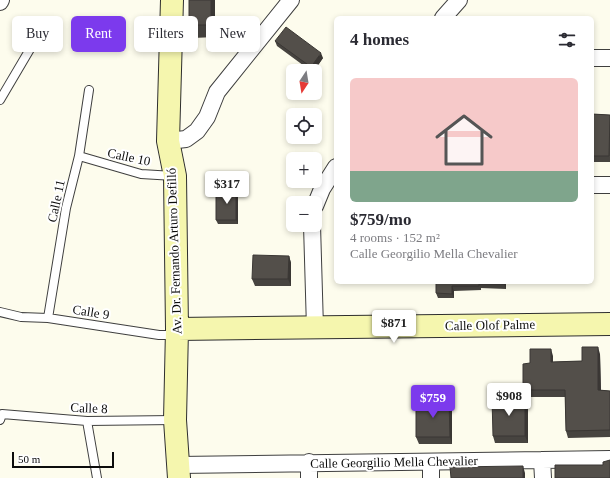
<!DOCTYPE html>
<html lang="en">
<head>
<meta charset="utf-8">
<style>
	:root { --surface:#fff; --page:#f7f7f7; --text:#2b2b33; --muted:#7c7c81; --line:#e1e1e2; --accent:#7c3aed }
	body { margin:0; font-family:"Times New Roman",serif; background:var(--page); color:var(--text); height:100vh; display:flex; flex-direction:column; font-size:15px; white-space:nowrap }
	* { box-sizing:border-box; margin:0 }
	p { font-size:13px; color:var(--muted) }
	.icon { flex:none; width:22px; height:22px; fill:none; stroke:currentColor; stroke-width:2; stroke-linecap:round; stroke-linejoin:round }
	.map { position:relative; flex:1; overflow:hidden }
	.panel { position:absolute; left:334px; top:16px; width:260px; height:268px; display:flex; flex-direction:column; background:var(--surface); border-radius:6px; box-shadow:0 2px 6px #0003 }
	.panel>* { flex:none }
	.hud { position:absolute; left:12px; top:16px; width:262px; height:36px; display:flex; gap:8px }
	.needle { width:26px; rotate:192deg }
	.fabs { position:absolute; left:286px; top:64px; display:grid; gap:8px }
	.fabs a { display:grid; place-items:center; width:36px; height:36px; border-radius:6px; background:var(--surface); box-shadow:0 2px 6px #0003; font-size:20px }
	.scale { position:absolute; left:12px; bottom:10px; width:102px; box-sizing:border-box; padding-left:4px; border:2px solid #0c0c0c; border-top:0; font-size:11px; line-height:14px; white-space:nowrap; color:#0c0c0c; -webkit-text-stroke:3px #fff; paint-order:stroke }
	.price { position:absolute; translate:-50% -34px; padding:0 9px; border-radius:4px; background:#fff; color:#222; font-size:13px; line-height:26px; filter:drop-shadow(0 1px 2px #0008) }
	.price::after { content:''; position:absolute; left:50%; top:24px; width:12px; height:9px; margin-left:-6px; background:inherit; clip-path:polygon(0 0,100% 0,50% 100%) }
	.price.on { background:var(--accent); color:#fff }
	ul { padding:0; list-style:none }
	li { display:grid; align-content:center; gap:8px; height:212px; padding:0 16px }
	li+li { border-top:1px solid var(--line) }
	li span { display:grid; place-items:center; height:124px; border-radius:6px; color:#555 }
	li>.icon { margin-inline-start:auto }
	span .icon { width:72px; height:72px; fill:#fffc; stroke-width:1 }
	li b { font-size:17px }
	h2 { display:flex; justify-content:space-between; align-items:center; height:48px; padding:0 16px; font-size:17px }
	.pill { padding:0 14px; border-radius:6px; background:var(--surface); box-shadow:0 2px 6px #0003; font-size:14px; line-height:36px }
	.pill.on { background:var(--accent); color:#fff }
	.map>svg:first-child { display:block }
</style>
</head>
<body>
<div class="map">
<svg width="610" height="478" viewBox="0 0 610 478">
	<rect width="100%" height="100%" fill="#fdfced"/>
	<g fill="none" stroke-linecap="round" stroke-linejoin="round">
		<defs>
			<path id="lane" d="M 0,100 L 33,44
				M 79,156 L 141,174 L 174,176
				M 0,312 L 21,317 L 48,318 L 159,335 L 168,335 L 175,330
				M 48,318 L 66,208 L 79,156 L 89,90
				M 0,420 L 2,414 L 87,421 L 175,420
				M 87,421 L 97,478"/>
			<path id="street" d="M 0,2 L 1,0
				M 443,18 L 459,0
				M 592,58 L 610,58
				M 168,141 L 186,139 L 197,131 L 207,117 L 217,92 L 291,0
				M 592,185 L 610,185
				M 315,206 L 322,189 L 336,167
				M 312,225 L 315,328
				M 542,460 L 543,478
				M 309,462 L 309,478
				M 431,462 L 431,478
				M 178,465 L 610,459"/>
			<path id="secondary" d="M 172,0 L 168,141 L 175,176 L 177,329 L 175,420 L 179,478
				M 177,329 L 610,324"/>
		</defs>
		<use href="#lane" stroke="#3f3f3f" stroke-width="10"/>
		<use href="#street" stroke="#3f3f3f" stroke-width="18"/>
		<use href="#secondary" stroke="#2e2e2e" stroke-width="24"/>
		<use href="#lane" stroke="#fff" stroke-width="8"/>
		<use href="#street" stroke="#fff" stroke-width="16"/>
		<use href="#secondary" stroke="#f5f6ae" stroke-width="22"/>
	</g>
	<path fill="#474440" d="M 215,0 L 215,37 L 193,38 L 189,25 Z
		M 275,41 L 323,58 L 314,71 L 311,71 L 277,46 Z
		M 592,114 L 610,115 L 610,162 L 592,162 Z
		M 238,192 L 238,224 L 218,224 L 216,220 Z
		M 289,256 L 291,263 L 291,286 L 255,286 L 252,279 Z
		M 436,282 L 506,282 L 506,289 L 481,288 L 481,290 L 454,291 L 454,298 L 438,298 L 436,293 Z
		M 600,354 L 601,390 L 610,391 L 610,437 L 568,438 L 566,431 L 565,397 L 525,397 L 523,390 L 530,363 L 553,356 L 553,362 L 582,361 Z
		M 525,398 L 528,405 L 528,443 L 495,443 L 493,436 Z
		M 452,408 L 452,444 L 419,444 L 416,437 Z"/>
	<path fill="#3a3734" d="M 211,0 L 215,0 L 215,37 L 211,25 Z
		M 321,53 L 323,58 L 314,71 L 312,71 L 311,67 Z
		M 236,187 L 238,192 L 238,224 L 236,220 Z
		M 289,256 L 291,263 L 291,286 L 288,279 Z
		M 504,282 L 506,282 L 506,289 L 504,284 Z
		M 452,286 L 454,291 L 454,298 L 452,294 Z
		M 598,347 L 600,354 L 601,397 L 598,390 Z
		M 551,349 L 553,356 L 553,369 L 551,362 Z
		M 525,398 L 528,405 L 528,443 L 525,436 Z
		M 449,401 L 452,408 L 452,444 L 450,437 Z
		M 523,466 L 525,473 L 525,478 L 523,478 Z"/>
	<path fill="#534f4a" stroke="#3a3734" d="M 189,0 L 211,0 L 211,25 L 189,25 Z
		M 286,27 L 321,53 L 311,67 L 275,41 Z
		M 592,114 L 610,115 L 609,156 L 592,156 Z
		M 224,187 L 236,187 L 236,220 L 216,220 L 216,196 L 226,196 Z
		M 253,255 L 289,256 L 288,279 L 252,279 Z
		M 436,282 L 504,282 L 504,284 L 479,284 L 479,286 L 452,286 L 452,294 L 436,293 Z
		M 582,347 L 598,347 L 598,390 L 610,391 L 610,430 L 566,431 L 565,390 L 523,390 L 523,364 L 530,363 L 530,349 L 551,349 L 551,362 L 582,361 Z
		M 492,398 L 525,398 L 525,436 L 493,436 Z
		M 416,401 L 449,401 L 450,437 L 416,437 Z
		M 610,460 L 610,478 L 555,478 L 555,465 L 603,465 L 603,462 Z
		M 523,466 L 523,478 L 451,478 L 450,467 Z"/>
	<g text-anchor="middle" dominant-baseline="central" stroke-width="4" stroke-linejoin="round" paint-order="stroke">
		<g font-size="13" fill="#0c0c0c" stroke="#fff">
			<text transform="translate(129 157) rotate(12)">Calle 10</text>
			<text transform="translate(56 201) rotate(-78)">Calle 11</text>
			<text transform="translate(174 251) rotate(-92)">Av. Dr. Fernando Arturo Defilló</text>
			<text transform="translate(91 312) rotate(9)">Calle 9</text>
			<text transform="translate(490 325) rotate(-1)">Calle Olof Palme</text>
			<text transform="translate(89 408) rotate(2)">Calle 8</text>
			<text transform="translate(394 462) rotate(-1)">Calle Georgilio Mella Chevalier</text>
		</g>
	</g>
</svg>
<div class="fabs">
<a><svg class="needle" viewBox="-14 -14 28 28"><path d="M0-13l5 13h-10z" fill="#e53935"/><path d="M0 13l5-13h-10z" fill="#7c7c81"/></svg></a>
<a><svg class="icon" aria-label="locate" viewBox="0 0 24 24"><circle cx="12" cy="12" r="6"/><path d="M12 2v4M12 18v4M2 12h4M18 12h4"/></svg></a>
<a>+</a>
<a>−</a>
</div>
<div class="scale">50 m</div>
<b class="price" style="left:227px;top:205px">$317</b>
<b class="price" style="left:394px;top:344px">$871</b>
<b class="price" style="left:509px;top:417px">$908</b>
<b class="price on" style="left:433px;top:419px">$759</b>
<div class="hud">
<a class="pill">Buy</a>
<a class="pill on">Rent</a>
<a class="pill">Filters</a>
<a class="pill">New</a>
</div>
<section class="panel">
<h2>4 homes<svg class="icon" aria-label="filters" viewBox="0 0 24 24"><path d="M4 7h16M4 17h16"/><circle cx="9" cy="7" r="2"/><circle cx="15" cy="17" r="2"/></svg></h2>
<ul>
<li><span style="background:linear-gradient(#f6c9c9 75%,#7fa58c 0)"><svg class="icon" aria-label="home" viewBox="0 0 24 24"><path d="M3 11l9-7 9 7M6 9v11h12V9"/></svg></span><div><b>$759/mo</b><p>4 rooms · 152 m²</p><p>Calle Georgilio Mella Chevalier</p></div></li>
</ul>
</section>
</div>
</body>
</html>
